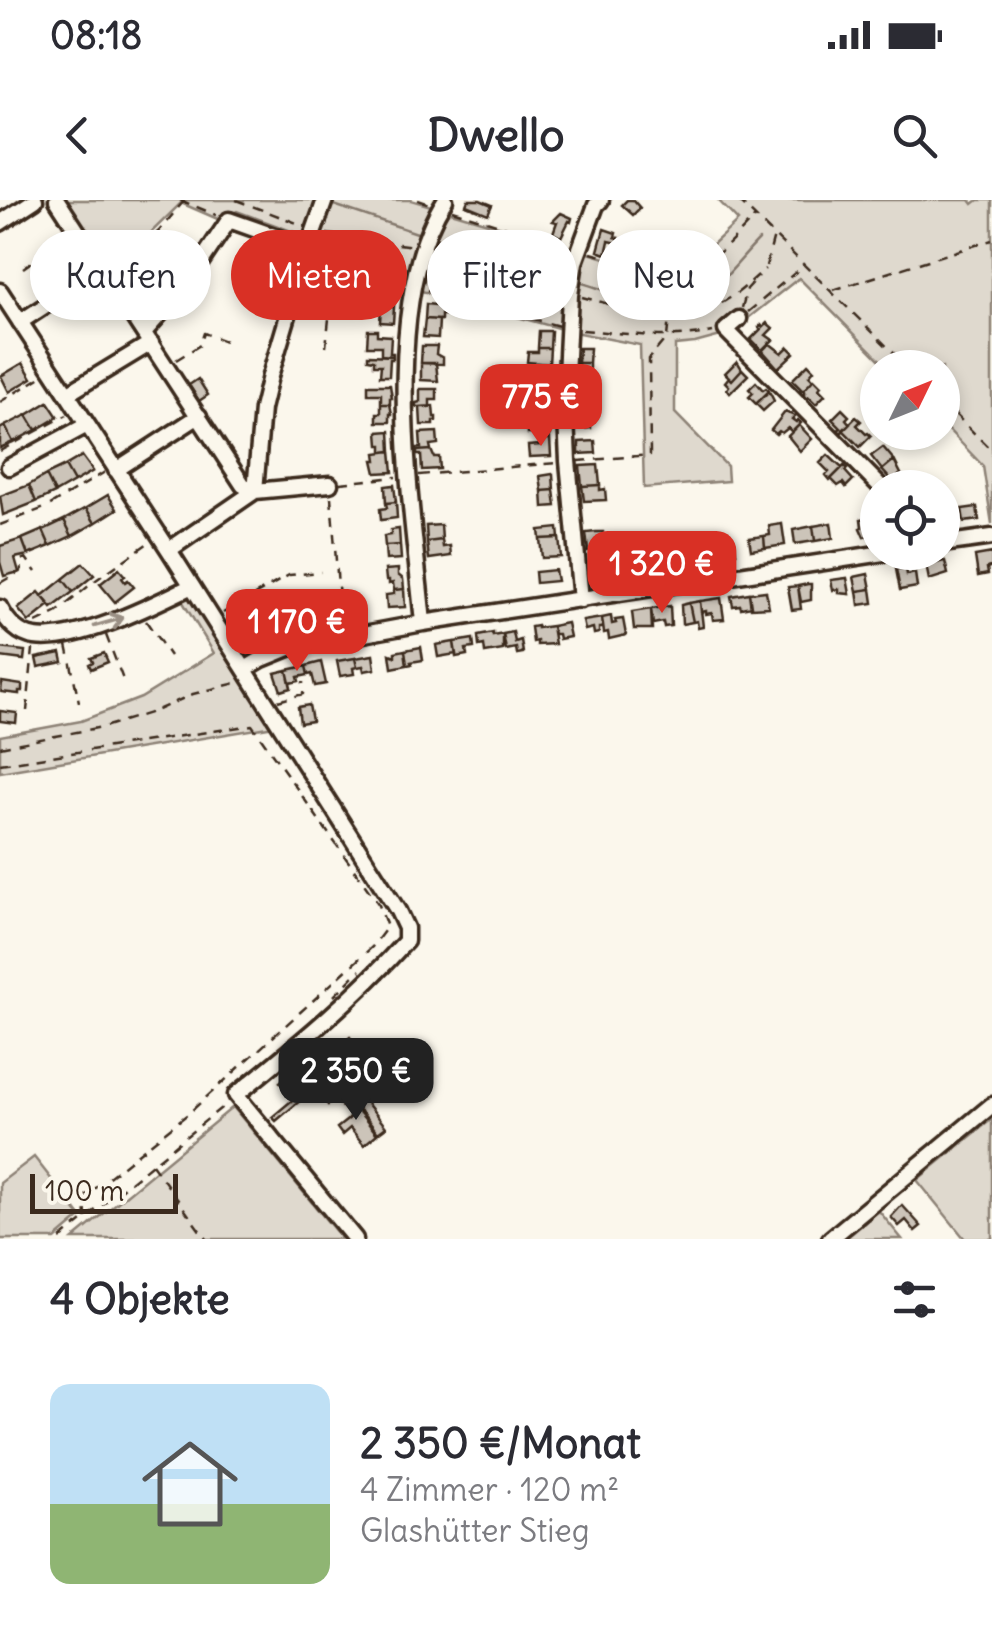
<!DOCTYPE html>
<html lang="de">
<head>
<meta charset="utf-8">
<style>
	:root { --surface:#fff; --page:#f7f7f7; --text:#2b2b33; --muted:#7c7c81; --line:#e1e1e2; --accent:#d93025 }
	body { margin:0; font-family:Delius,sans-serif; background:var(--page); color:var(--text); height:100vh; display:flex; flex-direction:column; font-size:38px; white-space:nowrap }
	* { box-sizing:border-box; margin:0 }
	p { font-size:32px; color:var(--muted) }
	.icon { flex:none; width:55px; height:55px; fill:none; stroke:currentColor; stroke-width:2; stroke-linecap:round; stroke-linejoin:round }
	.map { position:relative; height:1039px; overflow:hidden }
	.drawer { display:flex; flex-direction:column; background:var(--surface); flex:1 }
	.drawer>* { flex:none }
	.hud { position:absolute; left:30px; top:30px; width:932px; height:90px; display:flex; gap:20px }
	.needle { width:65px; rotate:47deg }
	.tools { position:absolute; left:860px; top:150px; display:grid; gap:20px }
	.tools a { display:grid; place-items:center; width:100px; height:100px; border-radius:50%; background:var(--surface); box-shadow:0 5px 15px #0003; font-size:50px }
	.scale { position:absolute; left:30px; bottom:25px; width:148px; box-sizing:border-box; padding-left:10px; border:5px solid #3b2a1e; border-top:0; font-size:28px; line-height:35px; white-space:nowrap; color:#3b2a1e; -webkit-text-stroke:8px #fbf7ec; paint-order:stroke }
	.price { position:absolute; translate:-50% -85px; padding:0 22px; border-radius:20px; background:var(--accent); color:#fff; font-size:32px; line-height:65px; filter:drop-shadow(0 2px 5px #0008) }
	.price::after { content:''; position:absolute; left:50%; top:60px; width:30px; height:22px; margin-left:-15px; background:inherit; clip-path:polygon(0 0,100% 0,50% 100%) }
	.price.selected { background:#222; color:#fff }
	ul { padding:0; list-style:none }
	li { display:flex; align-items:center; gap:30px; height:250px; padding:0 50px }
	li+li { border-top:2px solid var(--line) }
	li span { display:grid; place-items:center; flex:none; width:280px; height:200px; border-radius:20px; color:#555 }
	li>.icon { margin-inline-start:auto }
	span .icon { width:120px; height:120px; fill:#fffc; stroke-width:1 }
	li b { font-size:42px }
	h2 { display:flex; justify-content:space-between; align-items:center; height:120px; padding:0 50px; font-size:42px }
	.chip { padding:0 35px; border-radius:45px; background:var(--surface); box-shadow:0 5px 15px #0003; font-size:35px; line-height:90px }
	.chip.selected { background:var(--accent); color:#fff }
	.status { display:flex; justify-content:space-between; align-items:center; height:70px; padding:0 50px; background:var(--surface); direction:ltr }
	.status svg { height:28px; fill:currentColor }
	header { display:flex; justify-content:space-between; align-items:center; height:130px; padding:0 50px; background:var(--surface); font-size:45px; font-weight:700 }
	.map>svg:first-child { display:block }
</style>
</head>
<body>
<div class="status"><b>08:18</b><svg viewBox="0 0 49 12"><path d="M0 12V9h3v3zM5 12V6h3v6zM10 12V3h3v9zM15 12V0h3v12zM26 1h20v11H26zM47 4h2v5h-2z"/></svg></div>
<header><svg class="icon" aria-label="back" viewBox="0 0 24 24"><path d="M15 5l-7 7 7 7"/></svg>Dwello<svg class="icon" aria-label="search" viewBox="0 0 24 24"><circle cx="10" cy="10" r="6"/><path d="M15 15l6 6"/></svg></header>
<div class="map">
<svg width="992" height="1039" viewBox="0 0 992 1039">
	<rect width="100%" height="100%" fill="#fbf7ec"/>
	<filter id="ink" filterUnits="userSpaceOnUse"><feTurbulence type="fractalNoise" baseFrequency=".01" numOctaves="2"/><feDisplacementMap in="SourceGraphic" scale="20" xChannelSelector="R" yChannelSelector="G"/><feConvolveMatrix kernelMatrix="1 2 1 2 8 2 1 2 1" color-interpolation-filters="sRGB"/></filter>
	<g filter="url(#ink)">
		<path fill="#dfd9ce" stroke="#8d8276" stroke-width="2.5" d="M 60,0 L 411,0 L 632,66 L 697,59 L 738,21 L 718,0 L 970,0 L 973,4 L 978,0 L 992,0 L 992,324 L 983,266 L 943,224 L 942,168 L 887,167 L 799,78 L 728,134 L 695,143 L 675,145 L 675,213 L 727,266 L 728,281 L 644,288 L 640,145 L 569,131 L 337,68 L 312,57 L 316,40 L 237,11 L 220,20 L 181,3 L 110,73 Z
			M 191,394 L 274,526 L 0,572 L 0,536 L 81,521 L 141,498 L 214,453 L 181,399 Z
			M 233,907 L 342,1039 L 73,1039 Z
			M 992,919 L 992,1039 L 965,1039 L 917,980 Z
			M 34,957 L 81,1017 L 55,1039 L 0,1039 L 0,983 Z
			M 879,1011 L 902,1039 L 845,1039 Z"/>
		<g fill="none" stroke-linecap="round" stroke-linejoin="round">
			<path stroke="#85796d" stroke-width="2.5" d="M 331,4 L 423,35
				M 431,38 L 567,79
				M 579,82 C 607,90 670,115 696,101 C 720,88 740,59 759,40"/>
		</g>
		<path fill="#ccc4b9" stroke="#3b2a1e" stroke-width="2.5" d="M 468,0 L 480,0 L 492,5 L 488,14 L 466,5 Z
			M 627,0 L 633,0 L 640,8 L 633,15 L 622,5 Z
			M 561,13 L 572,18 L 571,22 L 569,21 L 561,37 L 553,33 L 557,22 L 553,21 Z
			M 604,29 L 616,33 L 615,37 L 619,38 L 618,43 L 609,41 L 606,54 L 598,51 Z
			M 377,87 L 395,89 L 394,107 L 385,107 L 386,100 L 382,100 L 383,97 L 376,96 Z
			M 426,104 L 445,106 L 445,115 L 441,115 L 441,120 L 425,119 Z
			M 381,106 L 394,107 L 393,123 L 380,122 Z
			M 425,119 L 439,120 L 438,138 L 423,137 Z
			M 767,123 L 773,128 L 766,135 L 773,140 L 760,153 L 758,150 L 760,148 L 751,139 L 761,129 L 759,127 L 761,125 L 763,127 Z
			M 368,130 L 377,130 L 377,135 L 391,136 L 390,153 L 393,153 L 393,156 L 381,155 L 381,146 L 367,146 Z
			M 539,131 L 551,131 L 550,148 L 538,148 Z
			M 769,143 L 782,153 L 788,147 L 794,153 L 778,168 L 762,150 Z
			M 422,146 L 437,146 L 436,154 L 443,158 L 443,164 L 421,163 Z
			M 538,148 L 550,148 L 549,164 L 527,162 L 528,152 L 538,152 Z
			M 579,148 L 590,148 L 589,163 L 578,163 Z
			M 368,155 L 393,156 L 393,159 L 390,159 L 389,176 L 380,176 L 381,165 L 374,165 L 374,160 L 368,159 Z
			M 737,161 L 742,169 L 732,180 L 725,173 Z
			M 23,163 L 32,178 L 9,192 L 1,176 Z
			M 421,163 L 436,163 L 438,181 L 421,180 Z
			M 578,163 L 589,163 L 589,181 L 578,181 Z
			M 808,164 L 814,170 L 809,176 L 813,180 L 803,191 L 792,180 Z
			M 742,169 L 748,175 L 730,193 L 727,189 L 729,186 L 725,182 L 729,177 L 732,180 Z
			M 527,175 L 550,176 L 549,194 L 537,194 L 537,186 L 527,186 Z
			M 198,179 L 208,195 L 199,201 L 189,185 Z
			M 814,179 L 821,186 L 819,189 L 825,195 L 816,204 L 809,197 L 806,200 L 802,196 L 805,193 L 803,191 Z
			M 756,182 L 763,190 L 766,188 L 769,191 L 756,204 L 749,197 L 753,193 L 749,189 Z
			M 368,185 L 390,185 L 392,198 L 390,198 L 390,204 L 381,204 L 381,194 L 368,194 Z
			M 420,189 L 437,189 L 437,200 L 430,200 L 430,207 L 416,207 L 416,203 L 420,202 Z
			M 769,191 L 774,201 L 763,211 L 756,204 Z
			M 537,194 L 549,194 L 549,210 L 536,209 Z
			M 590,195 L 591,210 L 578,211 L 577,196 Z
			M 48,202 L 58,217 L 36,230 L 27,215 Z
			M 381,204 L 390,204 L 392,214 L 390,214 L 390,222 L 377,222 L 377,213 L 381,213 Z
			M 433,206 L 434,217 L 436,217 L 436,221 L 433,221 L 433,225 L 421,225 L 420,207 Z
			M 842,209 L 849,216 L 846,219 L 850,224 L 841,233 L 838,230 L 841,228 L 832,219 Z
			M 591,210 L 591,228 L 578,229 L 578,211 Z
			M 785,212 L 795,216 L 792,219 L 796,222 L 798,220 L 801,223 L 792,232 L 788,228 L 782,233 L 779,231 L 776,234 L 771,230 Z
			M 27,215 L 36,230 L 13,242 L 5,226 Z
			M 856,217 L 861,221 L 857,225 L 866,234 L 868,233 L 871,236 L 860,247 L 843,230 Z
			M 549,222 L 550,239 L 540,239 L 540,234 L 528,234 L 527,223 Z
			M 799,225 L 812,239 L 800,251 L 788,236 Z
			M 5,226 L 13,242 L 0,248 L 0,229 Z
			M 390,231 L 391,251 L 382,252 L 382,245 L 379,245 L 378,232 Z
			M 437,232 L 438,244 L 430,245 L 431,250 L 417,251 L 417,248 L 421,248 L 420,233 Z
			M 540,239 L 550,239 L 551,256 L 529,257 L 528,246 L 540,245 Z
			M 595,241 L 596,253 L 579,254 L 579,242 Z
			M 883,247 L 894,260 L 882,270 L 871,256 Z
			M 431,250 L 434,257 L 439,257 L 440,269 L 422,270 L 421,255 L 417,255 L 417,251 Z
			M 391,251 L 393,272 L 376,273 L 373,260 L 377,260 L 376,253 Z
			M 828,255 L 842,268 L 830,280 L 826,275 L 829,272 L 820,263 Z
			M 82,256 L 93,271 L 74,282 L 65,266 Z
			M 894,260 L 901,274 L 892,281 L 882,270 Z
			M 598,265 L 600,285 L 582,286 L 580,266 Z
			M 65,266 L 74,282 L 55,293 L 46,275 Z
			M 844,266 L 847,269 L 845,271 L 853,280 L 846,287 L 843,283 L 838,286 L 831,279 Z
			M 553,274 L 554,290 L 542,291 L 540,276 Z
			M 46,275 L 55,293 L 36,302 L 29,285 Z
			M 29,285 L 36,302 L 3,315 L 0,296 Z
			M 394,285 L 396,302 L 386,303 L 385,286 Z
			M 600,285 L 600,290 L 605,289 L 606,300 L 584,301 L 582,286 Z
			M 554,290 L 556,306 L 543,307 L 542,291 Z
			M 108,295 L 117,309 L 95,323 L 86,308 Z
			M 396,302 L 397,318 L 381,320 L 380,309 L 387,308 L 386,303 Z
			M 977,307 L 979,320 L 964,322 L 962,309 Z
			M 86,308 L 95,323 L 72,336 L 64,320 Z
			M 952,308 L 954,324 L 942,325 L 942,310 Z
			M 872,317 L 873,326 L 876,325 L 875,335 L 864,337 L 860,328 L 862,327 L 861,319 Z
			M 64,320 L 72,336 L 50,346 L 43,330 Z
			M 831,323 L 833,338 L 815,341 L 813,326 Z
			M 782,324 L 785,345 L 765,348 L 764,336 L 770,335 L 769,326 Z
			M 441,325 L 442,340 L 427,342 L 426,326 Z
			M 813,326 L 815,341 L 795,344 L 793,330 Z
			M 558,328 L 559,338 L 540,339 L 539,330 Z
			M 399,329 L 400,345 L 385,346 L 384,336 L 391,335 L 391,330 Z
			M 43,330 L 50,346 L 28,355 L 22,339 Z
			M 596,332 L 603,332 L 604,350 L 588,351 L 586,333 Z
			M 764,336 L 765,348 L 751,350 L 749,338 Z
			M 559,338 L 561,357 L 542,358 L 540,339 Z
			M 691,338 L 694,359 L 679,362 L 677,347 L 682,346 L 681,340 Z
			M 22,339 L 28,355 L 15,358 L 19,372 L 4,376 L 0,362 L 0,346 Z
			M 702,339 L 703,345 L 718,343 L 720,355 L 706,358 L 707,362 L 701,364 L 696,340 Z
			M 442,340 L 443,347 L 450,346 L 451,356 L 429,359 L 427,342 Z
			M 724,342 L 734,342 L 736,353 L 720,355 L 718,345 L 725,344 Z
			M 630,343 L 630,352 L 610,354 L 609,345 Z
			M 666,344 L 667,352 L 677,350 L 679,362 L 657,365 L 654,346 Z
			M 400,345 L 401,359 L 386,360 L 385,346 Z
			M 992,353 L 992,366 L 987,368 L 988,374 L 978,376 L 975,356 Z
			M 945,361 L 948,374 L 929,380 L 926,365 Z
			M 610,362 L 611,378 L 596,379 L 595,363 Z
			M 83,363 L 94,375 L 73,392 L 63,379 Z
			M 906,368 L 907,375 L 915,373 L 917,387 L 900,390 L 896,369 Z
			M 119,369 L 125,376 L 122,378 L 125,382 L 128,380 L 134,387 L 115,402 L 100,384 Z
			M 398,369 L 398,375 L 403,379 L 404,389 L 394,390 L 393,383 L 389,384 L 389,380 L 386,380 L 385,370 Z
			M 555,370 L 557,381 L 536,383 L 535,372 Z
			M 868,374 L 871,389 L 857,391 L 854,377 Z
			M 847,378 L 850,394 L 839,393 L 839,389 L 833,390 L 831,380 Z
			M 63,379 L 73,392 L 52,408 L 42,396 Z
			M 808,384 L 811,384 L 811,400 L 801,402 L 798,386 Z
			M 798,386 L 801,409 L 792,410 L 788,387 Z
			M 404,389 L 405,407 L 387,408 L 386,395 L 394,394 L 394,390 Z
			M 871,389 L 873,403 L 859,405 L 857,391 Z
			M 766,391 L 769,407 L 751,408 L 749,393 Z
			M 39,392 L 50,405 L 29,422 L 18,409 Z
			M 749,393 L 751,406 L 741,408 L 740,405 L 733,406 L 731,396 Z
			M 721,398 L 724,419 L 713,420 L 712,413 L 706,414 L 706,411 L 701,412 L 700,401 Z
			M 700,401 L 703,427 L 698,428 L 697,421 L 693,422 L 689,403 Z
			M 689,403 L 693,422 L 682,424 L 681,405 Z
			M 670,406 L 671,426 L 664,427 L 663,422 L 653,424 L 651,409 Z
			M 651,409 L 652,429 L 634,429 L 632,412 Z
			M 611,416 L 612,424 L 616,423 L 615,420 L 623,419 L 626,435 L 609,439 L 608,432 L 604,433 L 602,418 Z
			M 602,418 L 603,428 L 599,428 L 599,433 L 594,434 L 593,428 L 585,430 L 583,421 Z
			M 567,423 L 570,437 L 559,439 L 558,434 L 554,434 L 552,426 Z
			M 537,426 L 537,428 L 552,426 L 555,444 L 537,445 L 537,441 L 533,442 L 531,427 Z
			M 513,432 L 515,442 L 521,440 L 523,453 L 517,454 L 516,448 L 506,450 L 503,434 Z
			M 493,433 L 493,436 L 503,434 L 503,450 L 485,453 L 484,445 L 479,446 L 478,436 Z
			M 473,439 L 474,448 L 466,449 L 467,455 L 456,457 L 454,442 Z
			M 454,442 L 456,454 L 438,457 L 436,445 Z
			M 421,447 L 423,460 L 411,462 L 412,464 L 407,465 L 405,450 Z
			M 0,448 L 25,451 L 24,460 L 0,457 Z
			M 405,450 L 407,465 L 392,468 L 390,454 L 395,456 L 395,452 Z
			M 61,453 L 63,462 L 38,467 L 36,458 Z
			M 104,453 L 108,462 L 91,469 L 89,464 L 93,462 L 91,458 Z
			M 373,455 L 375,469 L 364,471 L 363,466 L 357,467 L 355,458 Z
			M 355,458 L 357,467 L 353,468 L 354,474 L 340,476 L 337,461 Z
			M 321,462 L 326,484 L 315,486 L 312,474 L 308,475 L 306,466 Z
			M 306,466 L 308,475 L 298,477 L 299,481 L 290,483 L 287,470 Z
			M 287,470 L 291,488 L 281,491 L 275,473 Z
			M 2,482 L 22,485 L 22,491 L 19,491 L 19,494 L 1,492 Z
			M 309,505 L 312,521 L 300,523 L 298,507 Z
			M 0,511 L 17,513 L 16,523 L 0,521 Z
			M 350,837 L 374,866 L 362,876 L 354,867 L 357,864 L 349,853 L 343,858 L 336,849 Z
			M 315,853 L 345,891 L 328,905 L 314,889 L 276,921 L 272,917 L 321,876 L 308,859 Z
			M 298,867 L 306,876 L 300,880 L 303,884 L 291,895 L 280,882 Z
			M 355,888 L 386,927 L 378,933 L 347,894 Z
			M 346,896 L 377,934 L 364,945 L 350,928 L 342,935 L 337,928 L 351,917 L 338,902 Z
			M 902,1005 L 921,1026 L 915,1031 L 906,1020 L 899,1026 L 891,1017 Z"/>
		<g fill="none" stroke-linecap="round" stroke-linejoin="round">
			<defs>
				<path id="minor" d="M 57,0 L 243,285 L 255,291
					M 0,23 L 35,0
					M 0,91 L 169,350 L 398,711 L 406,728 L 406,741 C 354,799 296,846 236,895 L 355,1039
					M 739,119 L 726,130 L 882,288
					M 20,122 L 103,68
					M 145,131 L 185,86 L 229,20 L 308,48
					M 67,194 L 151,143
					M 9,267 L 87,225
					M 116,270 L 199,216
					M 255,291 L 262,209 L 270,176 L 308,48 L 325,0
					M 942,344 L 992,337
					M 169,350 L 255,291 L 330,284
					M 581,400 L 568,261 L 565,196 L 570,95 L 575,62 L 596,5 L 601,0
					M 0,408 C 7,422 19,435 35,437 C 78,443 153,405 192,386
					M 423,423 C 412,304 378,104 445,0
					M 245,469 L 262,459 L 289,448 L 423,423 L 890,352
					M 830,1039 L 992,905"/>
			</defs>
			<use href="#minor" stroke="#3b2a1e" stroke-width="21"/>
			<path stroke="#3b2a1e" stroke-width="2.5" stroke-dasharray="10 8" stroke-linecap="butt" d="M 180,0 L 216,15
				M 236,0 L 305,26
				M 418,0 L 430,4
				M 738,0 L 909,168
				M 452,10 L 569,47
				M 327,34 L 413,46
				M 134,41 L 140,48
				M 318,53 L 339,62 L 400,82
				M 591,53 C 634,64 682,80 721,51 C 733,41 744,28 755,17
				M 433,54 L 441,59 L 559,91
				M 766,66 L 774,36
				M 23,68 L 68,37
				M 115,72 L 159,31 L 184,1
				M 427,90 L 559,126
				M 833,90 L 992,40
				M 582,97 C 632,109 681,131 728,99 C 742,91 753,79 765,69
				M 742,108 L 747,89 L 759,76
				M 748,112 L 803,66
				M 582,130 C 625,133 670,141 713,132
				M 326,147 L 332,90 L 338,64
				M 176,160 L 200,145 L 204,133 L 225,141
				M 942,201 L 992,251
				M 0,202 L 41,177
				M 0,251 L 67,215
				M 578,261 L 650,255 L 649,159 L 667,137 L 669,118
				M 419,275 L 556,263
				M 340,283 L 396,277
				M 331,297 L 341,424
				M 0,325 L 47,307 L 105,272
				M 0,383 L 21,371 L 21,360 L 26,358 L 36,372
				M 223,413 L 289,375 L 321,372
				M 146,421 L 170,456
				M 36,423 L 56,413 L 96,380 L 151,341
				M 106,435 L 125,485
				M 67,445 L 79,502
				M 278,501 L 303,494 L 303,482
				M 27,511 L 33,449
				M 0,547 L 107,526 L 153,512 L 193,494 L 240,482
				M 0,564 L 252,525 L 379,705 L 387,727 L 372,747 L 189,913 L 85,996 L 86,1018
				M 334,796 L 360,770
				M 152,964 L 206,1039
				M 60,1039 L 226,904"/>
			<use href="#minor" stroke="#fbf7ec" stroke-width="14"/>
		</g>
		<defs><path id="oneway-shaft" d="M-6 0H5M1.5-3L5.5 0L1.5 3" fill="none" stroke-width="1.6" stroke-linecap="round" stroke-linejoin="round" transform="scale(2.5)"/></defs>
		<use stroke="#9b9085" href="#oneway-shaft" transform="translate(109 422) rotate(-16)"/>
	</g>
</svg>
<div class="tools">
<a><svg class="needle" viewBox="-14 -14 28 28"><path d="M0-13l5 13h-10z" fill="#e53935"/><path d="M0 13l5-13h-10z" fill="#7c7c81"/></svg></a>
<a><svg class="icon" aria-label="locate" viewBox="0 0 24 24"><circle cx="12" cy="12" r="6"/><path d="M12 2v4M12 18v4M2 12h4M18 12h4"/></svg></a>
</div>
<div class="scale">100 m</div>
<b class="price" style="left:541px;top:249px">775 €</b>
<b class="price" style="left:662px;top:416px">1 320 €</b>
<b class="price" style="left:297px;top:474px">1 170 €</b>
<b class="price selected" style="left:356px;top:923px">2 350 €</b>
<div class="hud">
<a class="chip">Kaufen</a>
<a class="chip selected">Mieten</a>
<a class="chip">Filter</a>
<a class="chip">Neu</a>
</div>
</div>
<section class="drawer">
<h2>4 Objekte<svg class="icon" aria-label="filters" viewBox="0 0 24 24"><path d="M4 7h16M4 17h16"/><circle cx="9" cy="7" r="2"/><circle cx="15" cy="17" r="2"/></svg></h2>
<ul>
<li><span style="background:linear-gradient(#bfe0f5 60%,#8fb573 0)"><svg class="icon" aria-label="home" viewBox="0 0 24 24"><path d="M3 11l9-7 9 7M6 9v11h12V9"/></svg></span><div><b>2 350 €/Monat</b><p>4 Zimmer · 120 m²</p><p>Glashütter Stieg</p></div></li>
</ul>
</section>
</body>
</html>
